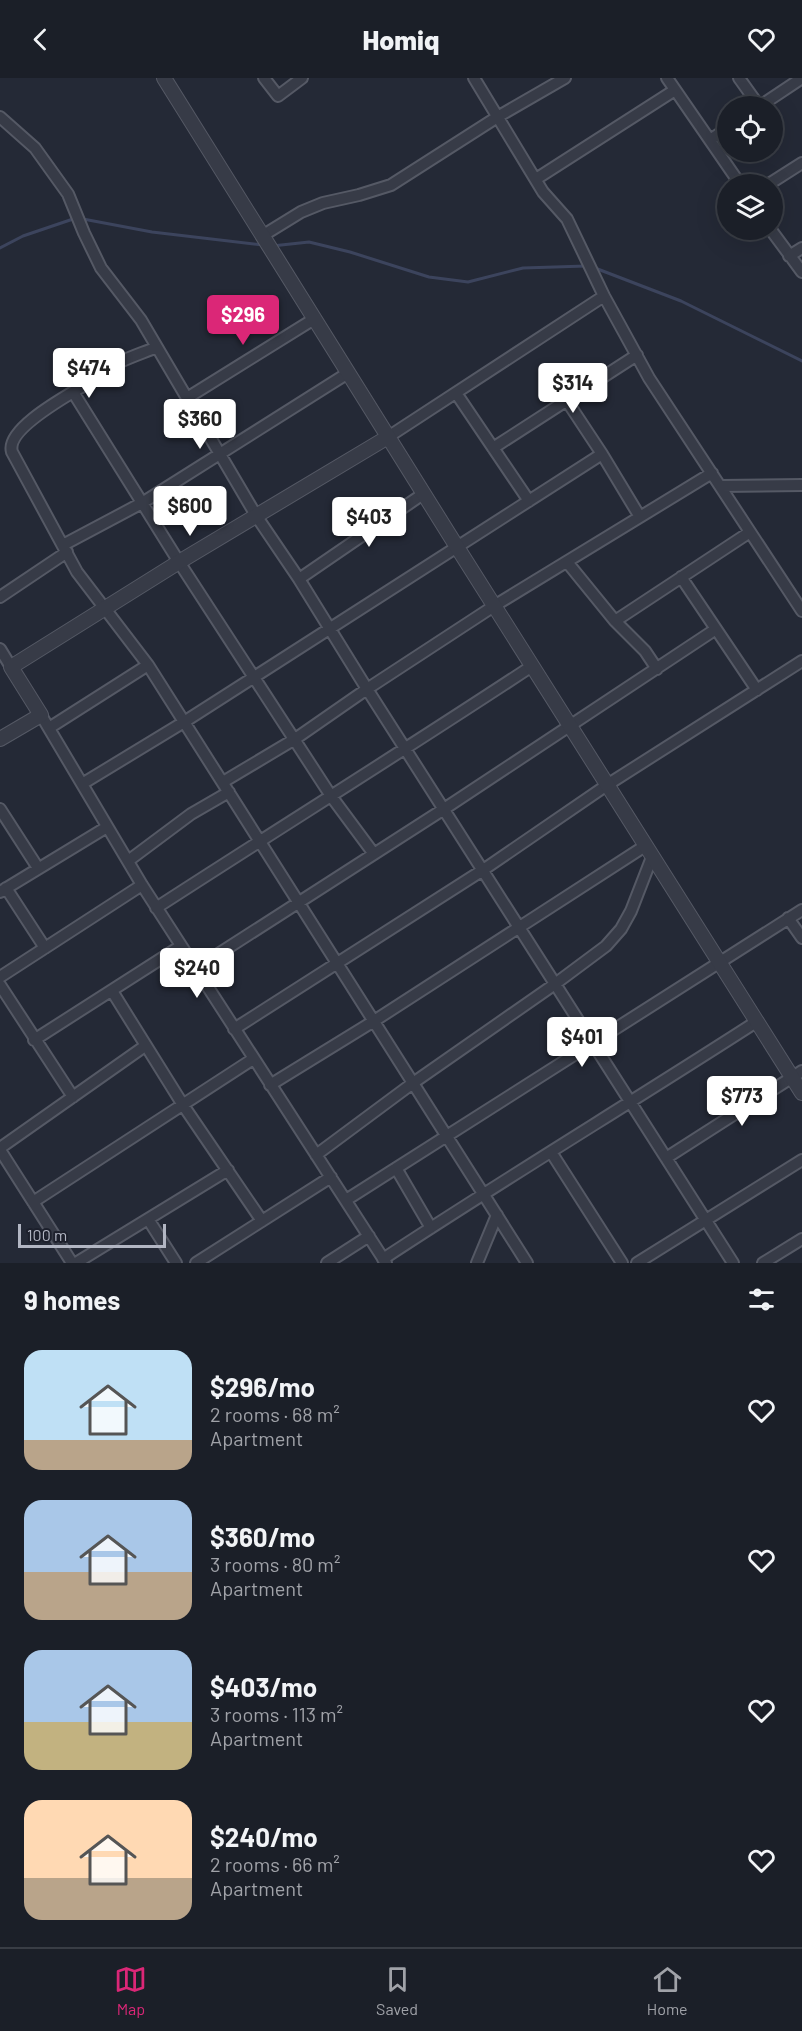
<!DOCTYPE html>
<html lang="en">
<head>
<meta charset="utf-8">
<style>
	:root { --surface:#1b1f28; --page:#282c34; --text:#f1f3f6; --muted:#a0a2a8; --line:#393d45; --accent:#db2777 }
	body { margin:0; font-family:Barlow,sans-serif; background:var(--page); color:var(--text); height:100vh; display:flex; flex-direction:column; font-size:22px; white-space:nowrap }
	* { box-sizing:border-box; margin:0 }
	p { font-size:20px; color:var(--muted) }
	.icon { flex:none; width:33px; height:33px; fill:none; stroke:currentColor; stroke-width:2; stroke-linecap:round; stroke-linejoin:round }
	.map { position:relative; height:1185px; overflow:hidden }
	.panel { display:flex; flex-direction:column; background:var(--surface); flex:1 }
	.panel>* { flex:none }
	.fabs { position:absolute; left:717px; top:18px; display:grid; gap:12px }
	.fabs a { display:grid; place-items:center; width:66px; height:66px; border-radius:50%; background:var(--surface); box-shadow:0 6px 24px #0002,0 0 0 2px var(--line); font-size:30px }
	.scale { position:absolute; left:18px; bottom:15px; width:148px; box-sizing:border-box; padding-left:6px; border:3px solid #b2b6c3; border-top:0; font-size:16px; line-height:21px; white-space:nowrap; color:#b2b6c3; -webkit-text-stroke:4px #1d202c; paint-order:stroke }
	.price { position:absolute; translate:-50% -51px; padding:0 14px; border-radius:6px; background:#fff; color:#222; font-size:20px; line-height:39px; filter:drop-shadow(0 2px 3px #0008) }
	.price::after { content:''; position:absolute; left:50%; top:36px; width:18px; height:14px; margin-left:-9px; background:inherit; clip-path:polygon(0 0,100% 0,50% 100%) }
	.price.on { background:var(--accent); color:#fff }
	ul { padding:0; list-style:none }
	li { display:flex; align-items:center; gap:18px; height:150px; padding:0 24px }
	li span { display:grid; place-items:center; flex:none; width:168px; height:120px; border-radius:18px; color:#555 }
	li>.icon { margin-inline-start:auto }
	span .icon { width:72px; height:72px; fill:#fffc; stroke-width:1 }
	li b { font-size:26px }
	h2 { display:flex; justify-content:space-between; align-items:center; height:72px; padding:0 24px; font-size:26px }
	header { display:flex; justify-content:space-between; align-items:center; height:78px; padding:0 24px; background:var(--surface); font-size:27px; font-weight:800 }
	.tab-bar { display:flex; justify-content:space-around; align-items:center; height:84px; border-top:2px solid var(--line); background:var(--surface); font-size:16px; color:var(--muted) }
	.tab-bar a { display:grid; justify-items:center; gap:3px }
	.tab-bar .on { color:var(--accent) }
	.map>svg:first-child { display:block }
</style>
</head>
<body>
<header><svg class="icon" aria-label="back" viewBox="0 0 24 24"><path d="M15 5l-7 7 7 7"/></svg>Homiq<svg class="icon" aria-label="heart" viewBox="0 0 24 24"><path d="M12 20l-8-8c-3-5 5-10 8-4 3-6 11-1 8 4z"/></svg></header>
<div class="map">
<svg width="802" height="1185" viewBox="0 0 802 1185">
	<rect width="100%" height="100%" fill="#242936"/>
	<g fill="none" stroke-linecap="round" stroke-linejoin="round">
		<path stroke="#3c445d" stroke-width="3" d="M 83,141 L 152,154 L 263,167
			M 272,168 L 309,164 L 350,174 L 429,199 L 468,204 L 523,190 L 586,188
			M 0,170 L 23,158 L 76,140
			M 595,190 L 681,223 L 802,283"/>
		<defs>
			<path id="minor" d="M 264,0 L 278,18 L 302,0
				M 474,0 L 543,114 L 567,141 L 604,218 L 649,300 L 802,533
				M 667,0 L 740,106
				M 739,0 L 759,28
				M 760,28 L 802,0
				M 0,39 L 35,70 L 68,116 L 84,155 L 101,190 L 141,242 L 257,439 L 299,501 L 367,611 L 733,1185
				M 710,62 L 728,50
				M 536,101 L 675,12
				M 769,106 L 802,85
				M 771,152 L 802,194
				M 262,158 L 301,134 L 323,125 L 359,117 L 391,107 L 499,38 L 565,0
				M 789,178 L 802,170
				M 157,269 C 140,276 121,282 106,291 C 98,296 91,302 83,308 C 67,318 5,351 12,374 L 77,494 L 148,587 L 527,1185
				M 73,314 L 179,484 L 331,718 L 374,776
				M 456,315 L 529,423
				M 187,320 L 314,241
				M 567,323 L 602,376 L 640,439
				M 388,359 L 604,218
				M 493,370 L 637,277
				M 721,408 L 802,407
				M 63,467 L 142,425 L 348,295
				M 567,484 L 615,543 L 645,573 L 657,591
				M 681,499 L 716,551
				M 299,501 L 423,416
				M 0,519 L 67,474
				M 615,543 L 750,454
				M 0,571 L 11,589
				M 41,637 L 142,807 L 386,1185
				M 49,650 L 148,587
				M 223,704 L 295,661 L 367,611 L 494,528 L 712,395
				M 82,706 L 184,644 L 602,376
				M 0,731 L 38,790
				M 128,783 L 191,736 L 229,714
				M 6,810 L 45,870
				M 0,814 L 107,749
				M 156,830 C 281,749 408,670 532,588
				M 788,840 L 802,860
				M 195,891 L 444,731 L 716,551 L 757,612
				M 0,899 L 142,807
				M 0,907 L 73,1019
				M 112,913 L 183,1027 L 262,1143
				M 234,951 L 483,792 L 607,707 L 802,583
				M 34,962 L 181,868
				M 270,1007 L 374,943 L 645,768
				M 0,1070 L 145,968
				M 0,1072 L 72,1185
				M 551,1074 L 622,1185
				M 316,1077 L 413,1005 L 555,906 L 606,868 L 621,851 L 631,833 L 652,779
				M 666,1080 L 802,993
				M 396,1090 L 431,1150
				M 346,1122 L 802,832
				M 33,1124 L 253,981
				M 148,1141 L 176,1185
				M 383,1181 C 506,1100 632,1024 756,944
				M 76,1185 L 228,1092
				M 196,1185 L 331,1099
				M 327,1185 L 369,1158
				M 477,1185 L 497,1137
				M 637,1185 L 802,1082
				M 763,1185 L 802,1161"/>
			<path id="tertiary" d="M 164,0 L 457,469 L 802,1015
				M 0,661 L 41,637 L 11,589 L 179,484 L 388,359"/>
		</defs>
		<use href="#minor" stroke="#555965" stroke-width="14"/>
		<use href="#tertiary" stroke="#555965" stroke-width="16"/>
		<use href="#minor" stroke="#373b47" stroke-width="10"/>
		<use href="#tertiary" stroke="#373b47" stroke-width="14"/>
	</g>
</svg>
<div class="fabs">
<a><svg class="icon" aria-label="locate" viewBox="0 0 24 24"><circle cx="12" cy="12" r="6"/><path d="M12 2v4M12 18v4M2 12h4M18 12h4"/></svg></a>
<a><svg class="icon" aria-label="layers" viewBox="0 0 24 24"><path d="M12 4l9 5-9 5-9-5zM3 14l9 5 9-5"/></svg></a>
</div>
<div class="scale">100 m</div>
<b class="price on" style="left:243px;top:268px">$296</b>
<b class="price" style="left:89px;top:321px">$474</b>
<b class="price" style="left:573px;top:336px">$314</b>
<b class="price" style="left:200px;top:372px">$360</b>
<b class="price" style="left:190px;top:459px">$600</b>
<b class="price" style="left:369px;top:470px">$403</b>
<b class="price" style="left:197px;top:921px">$240</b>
<b class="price" style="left:582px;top:990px">$401</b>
<b class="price" style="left:742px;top:1049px">$773</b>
</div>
<section class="panel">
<h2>9 homes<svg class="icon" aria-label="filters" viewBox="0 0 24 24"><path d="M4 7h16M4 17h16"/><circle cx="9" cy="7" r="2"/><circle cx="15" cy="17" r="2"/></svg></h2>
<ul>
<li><span style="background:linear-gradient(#bfe0f5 75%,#b9a48a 0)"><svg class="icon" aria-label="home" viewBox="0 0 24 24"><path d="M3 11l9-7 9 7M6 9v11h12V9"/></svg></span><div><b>$296/mo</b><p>2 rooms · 68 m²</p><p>Apartment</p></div><svg class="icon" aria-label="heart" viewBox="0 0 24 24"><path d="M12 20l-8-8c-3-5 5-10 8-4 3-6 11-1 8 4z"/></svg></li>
<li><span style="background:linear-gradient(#a9c7e8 60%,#b9a48a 0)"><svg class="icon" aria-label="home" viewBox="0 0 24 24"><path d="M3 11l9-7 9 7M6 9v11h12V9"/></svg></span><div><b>$360/mo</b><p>3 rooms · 80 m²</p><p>Apartment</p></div><svg class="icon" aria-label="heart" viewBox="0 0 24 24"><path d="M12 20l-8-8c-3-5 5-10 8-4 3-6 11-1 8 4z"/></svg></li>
<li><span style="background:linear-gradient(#a9c7e8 60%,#c2b280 0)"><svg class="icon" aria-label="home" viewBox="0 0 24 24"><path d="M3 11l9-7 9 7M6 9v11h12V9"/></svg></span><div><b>$403/mo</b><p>3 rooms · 113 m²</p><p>Apartment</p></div><svg class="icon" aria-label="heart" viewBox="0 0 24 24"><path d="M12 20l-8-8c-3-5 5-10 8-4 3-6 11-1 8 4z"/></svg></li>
<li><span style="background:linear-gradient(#ffd9b3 65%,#b9a48a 0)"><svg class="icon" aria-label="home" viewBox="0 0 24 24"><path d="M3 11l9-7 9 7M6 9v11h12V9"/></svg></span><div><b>$240/mo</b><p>2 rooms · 66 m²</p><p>Apartment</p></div><svg class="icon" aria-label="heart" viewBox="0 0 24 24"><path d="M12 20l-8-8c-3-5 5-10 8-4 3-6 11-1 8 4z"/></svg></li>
</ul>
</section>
<nav class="tab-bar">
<a class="on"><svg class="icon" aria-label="map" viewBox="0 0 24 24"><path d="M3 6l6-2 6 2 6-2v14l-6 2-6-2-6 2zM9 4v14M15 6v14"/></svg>Map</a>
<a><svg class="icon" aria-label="saved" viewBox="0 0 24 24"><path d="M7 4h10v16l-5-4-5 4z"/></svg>Saved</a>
<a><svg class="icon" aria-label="home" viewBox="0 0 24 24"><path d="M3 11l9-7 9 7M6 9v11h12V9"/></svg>Home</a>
</nav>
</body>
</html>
